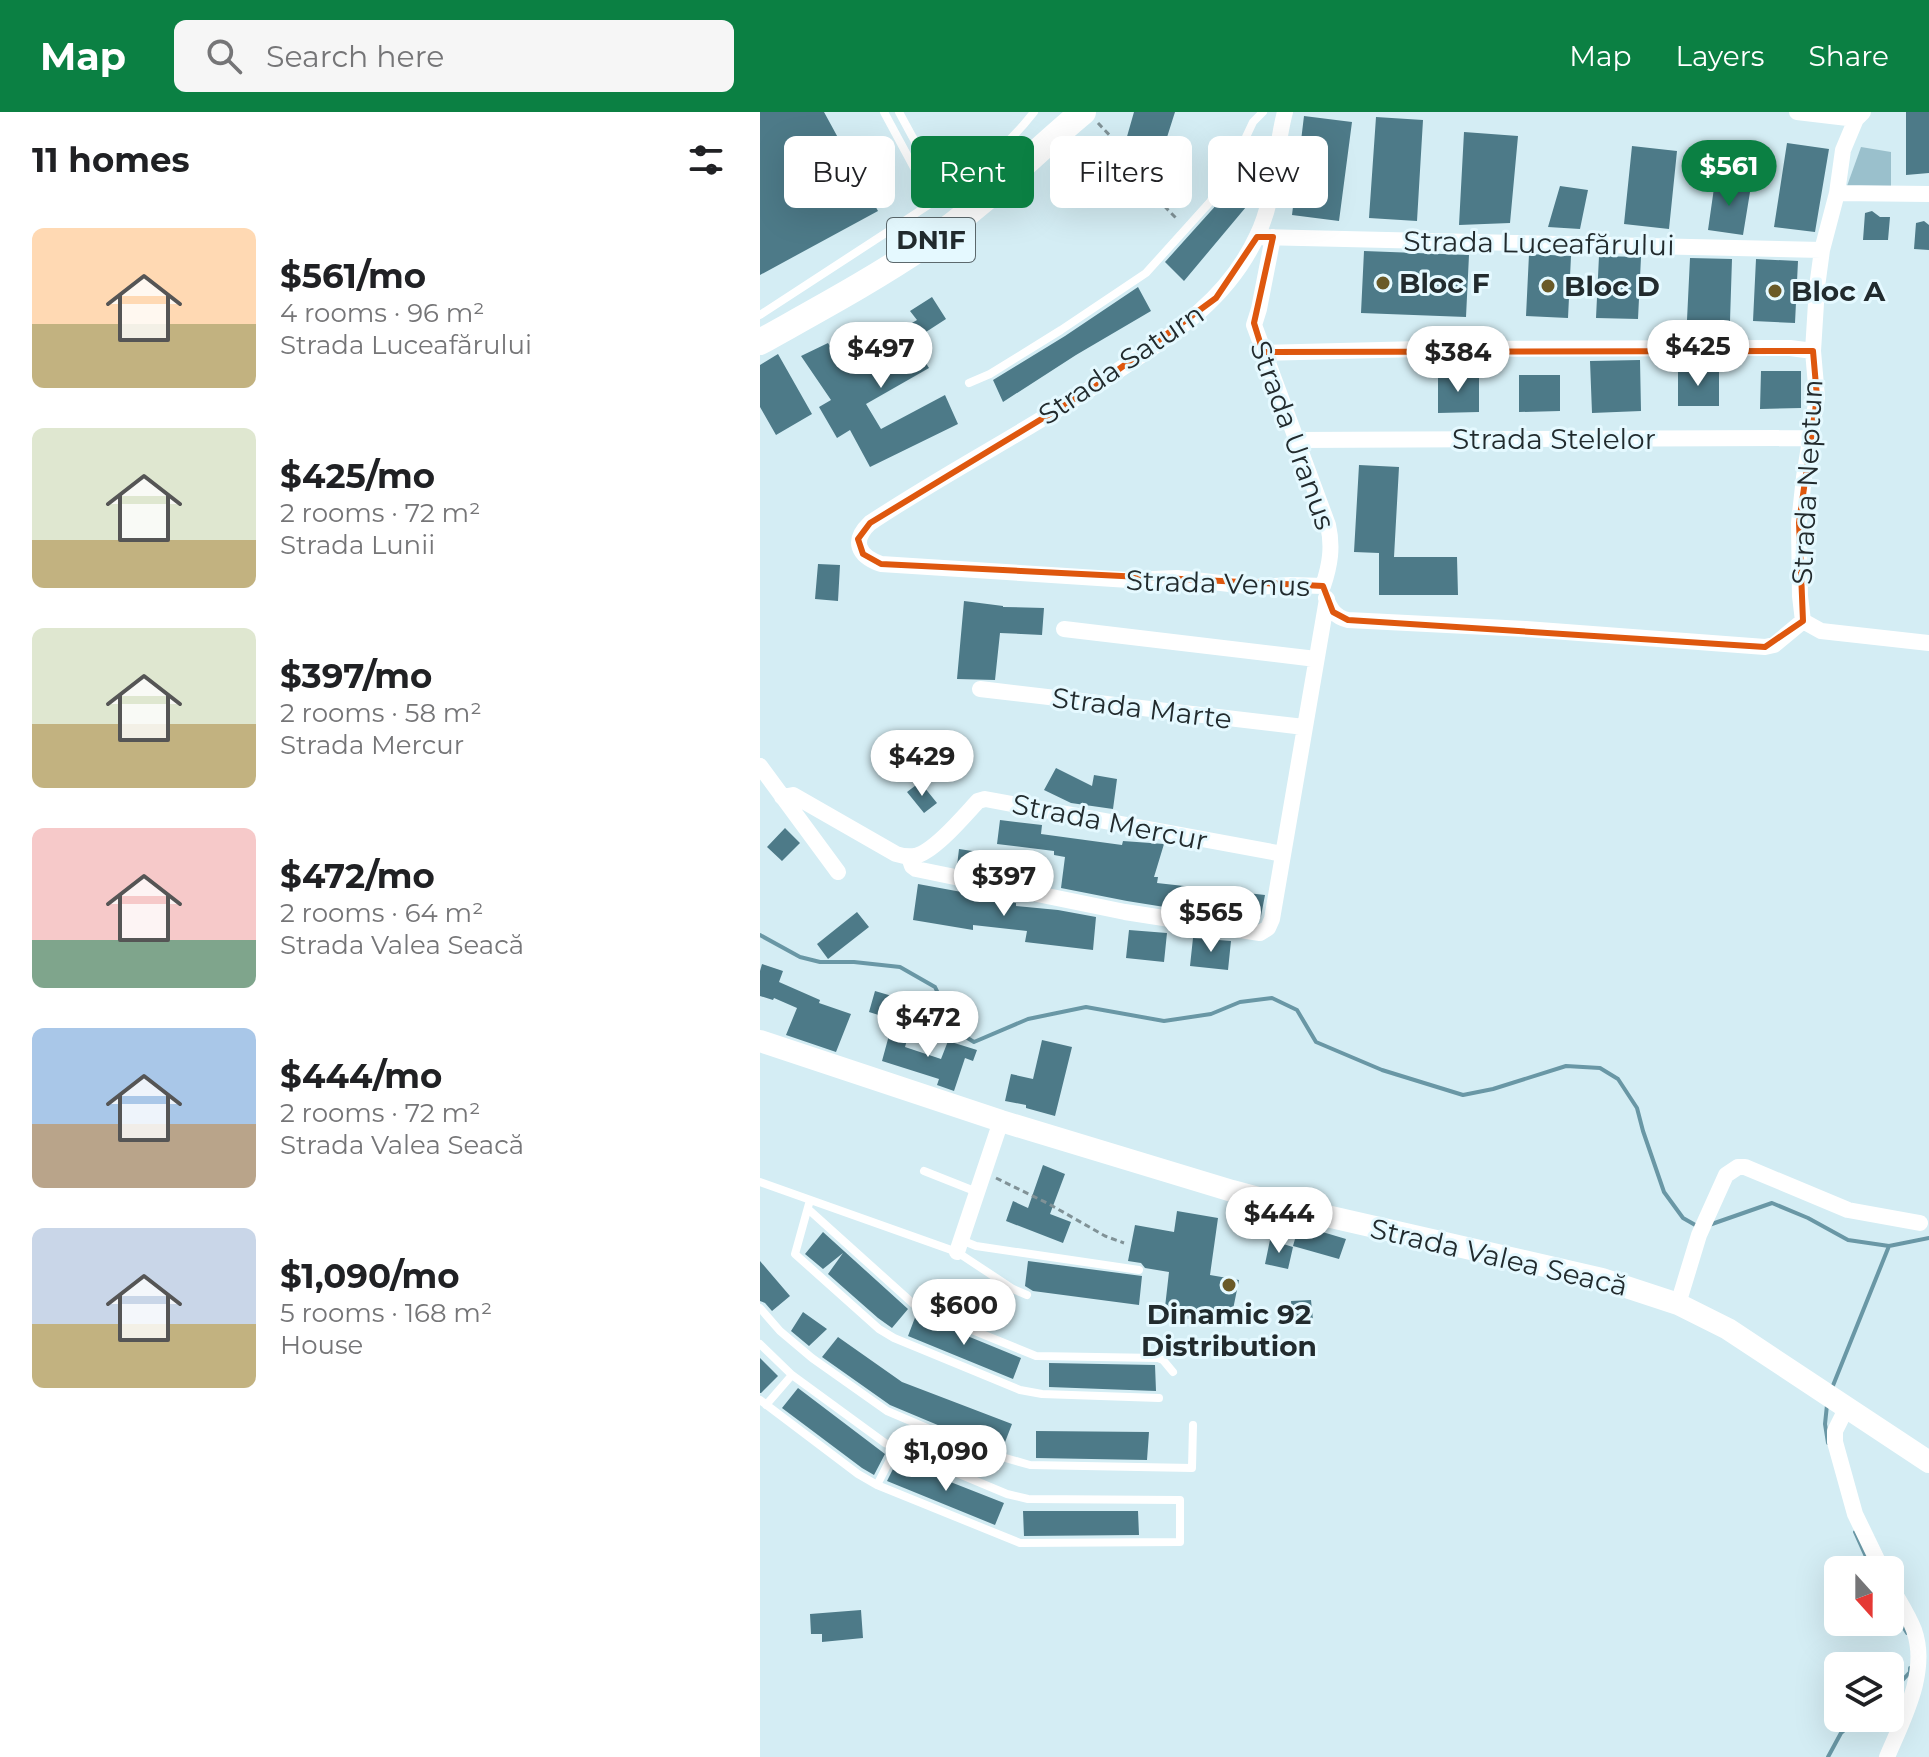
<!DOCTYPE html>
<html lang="en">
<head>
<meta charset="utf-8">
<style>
	:root { --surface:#fff; --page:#f6f6f6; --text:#202124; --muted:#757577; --accent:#0b8043 }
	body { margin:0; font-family:Montserrat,sans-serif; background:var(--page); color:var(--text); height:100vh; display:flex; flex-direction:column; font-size:30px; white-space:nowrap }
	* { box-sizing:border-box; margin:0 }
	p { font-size:26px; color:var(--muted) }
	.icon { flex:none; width:44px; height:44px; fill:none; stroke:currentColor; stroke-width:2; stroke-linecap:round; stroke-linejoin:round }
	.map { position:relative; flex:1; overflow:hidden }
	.details { display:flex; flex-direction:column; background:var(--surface); width:760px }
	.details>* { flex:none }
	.hud { position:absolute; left:24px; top:24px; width:760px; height:72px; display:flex; gap:16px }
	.needle { width:52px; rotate:159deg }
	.buttons { position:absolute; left:1064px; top:1444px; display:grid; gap:16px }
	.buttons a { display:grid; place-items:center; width:80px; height:80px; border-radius:12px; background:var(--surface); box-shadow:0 8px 32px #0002; font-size:40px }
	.price { position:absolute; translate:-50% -68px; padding:0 18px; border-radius:28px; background:#fff; color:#222; font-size:26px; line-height:52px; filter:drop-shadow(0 2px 4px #0008) }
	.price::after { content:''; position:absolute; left:50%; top:48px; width:24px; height:18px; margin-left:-12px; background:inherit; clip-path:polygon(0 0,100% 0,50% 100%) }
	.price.current { background:var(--accent); color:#fff }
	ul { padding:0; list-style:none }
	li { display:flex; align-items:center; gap:24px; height:200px; padding:0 32px }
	li span { display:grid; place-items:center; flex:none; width:224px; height:160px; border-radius:12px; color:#555 }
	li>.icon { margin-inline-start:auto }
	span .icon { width:96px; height:96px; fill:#fffc; stroke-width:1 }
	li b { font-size:34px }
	h2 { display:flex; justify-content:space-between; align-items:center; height:96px; padding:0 32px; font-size:34px }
	.chip { padding:0 28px; border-radius:12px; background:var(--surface); box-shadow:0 8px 32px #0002; font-size:28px; line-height:72px }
	.chip.current { background:var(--accent); color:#fff }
	header { display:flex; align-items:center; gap:48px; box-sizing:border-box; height:112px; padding:0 40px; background:var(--accent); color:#fff }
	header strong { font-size:38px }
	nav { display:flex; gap:44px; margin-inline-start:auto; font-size:28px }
	.search { width:560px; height:72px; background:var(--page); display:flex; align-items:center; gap:20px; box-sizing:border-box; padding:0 28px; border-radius:12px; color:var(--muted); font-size:30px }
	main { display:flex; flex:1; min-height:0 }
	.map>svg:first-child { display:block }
</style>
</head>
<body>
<header>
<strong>Map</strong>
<div class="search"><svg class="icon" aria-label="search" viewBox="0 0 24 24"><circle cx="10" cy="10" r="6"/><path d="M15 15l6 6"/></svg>Search here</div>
<nav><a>Map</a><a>Layers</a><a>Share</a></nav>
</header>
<main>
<section class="details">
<h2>11 homes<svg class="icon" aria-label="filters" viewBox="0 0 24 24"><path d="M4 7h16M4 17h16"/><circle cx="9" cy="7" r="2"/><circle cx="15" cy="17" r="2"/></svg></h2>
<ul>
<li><span style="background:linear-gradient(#ffd9b3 60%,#c2b280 0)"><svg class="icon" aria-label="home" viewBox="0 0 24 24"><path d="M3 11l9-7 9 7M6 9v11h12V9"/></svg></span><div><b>$561/mo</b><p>4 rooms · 96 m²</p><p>Strada Luceafărului</p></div></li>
<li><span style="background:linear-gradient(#dfe7d0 70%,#c2b280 0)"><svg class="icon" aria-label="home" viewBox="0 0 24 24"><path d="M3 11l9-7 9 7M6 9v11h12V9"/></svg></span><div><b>$425/mo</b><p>2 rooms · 72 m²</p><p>Strada Lunii</p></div></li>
<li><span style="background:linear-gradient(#dfe7d0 60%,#c2b280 0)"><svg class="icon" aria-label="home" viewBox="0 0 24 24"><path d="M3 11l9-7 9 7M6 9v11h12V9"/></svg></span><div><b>$397/mo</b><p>2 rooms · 58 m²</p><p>Strada Mercur</p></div></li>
<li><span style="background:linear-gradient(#f6c9c9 70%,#7fa58c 0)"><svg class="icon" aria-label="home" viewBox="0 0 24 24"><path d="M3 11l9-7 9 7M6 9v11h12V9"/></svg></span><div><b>$472/mo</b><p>2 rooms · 64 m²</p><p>Strada Valea Seacă</p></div></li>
<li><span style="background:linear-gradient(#a9c7e8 60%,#b9a48a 0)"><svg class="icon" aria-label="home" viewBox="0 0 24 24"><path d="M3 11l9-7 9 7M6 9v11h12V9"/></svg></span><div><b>$444/mo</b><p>2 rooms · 72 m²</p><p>Strada Valea Seacă</p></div></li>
<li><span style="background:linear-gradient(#c9d6e8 60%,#c2b280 0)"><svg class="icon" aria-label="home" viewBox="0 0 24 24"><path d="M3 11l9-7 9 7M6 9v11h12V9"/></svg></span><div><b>$1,090/mo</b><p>5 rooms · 168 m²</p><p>House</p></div></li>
</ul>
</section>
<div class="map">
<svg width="1169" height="1645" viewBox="0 0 1169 1645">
	<rect width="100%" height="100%" fill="#d4edf4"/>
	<path fill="#9ac0cc" d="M 1101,35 L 1131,40 L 1131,74 L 1087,74 Z"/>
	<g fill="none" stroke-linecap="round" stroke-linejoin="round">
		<path stroke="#6997a5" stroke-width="4" d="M 0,823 L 40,845 L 60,850 L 94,850 L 140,855 L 175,875 L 196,919 L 214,930 L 268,907 L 326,895 L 404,909 L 451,902 L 480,890 L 512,886 L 537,898 L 556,930 L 622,958 L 703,983 L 733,977 L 806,954 L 840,956 L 858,967 L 877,996 L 883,1019 L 904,1080 L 923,1106 L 937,1114
			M 949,1113 L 1012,1091 L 1048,1106 L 1088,1128 L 1129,1134 L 1169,1126
			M 1072,1276 L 1129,1134
			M 1067,1293 L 1065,1312 L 1068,1331
			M 1095,1420 L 1112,1458
			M 1130,1493 L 1147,1521
			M 1130,1582 L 1150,1560 L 1150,1556
			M 1068,1645 L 1081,1621 L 1098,1606"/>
	</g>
	<path fill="#4d7a88" d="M 0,0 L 64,0 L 118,99 L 0,163 Z
		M 374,0 L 415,0 L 402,41 L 366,28 Z
		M 1146,0 L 1169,0 L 1169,61 L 1146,63 Z
		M 544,4 L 592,10 L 579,109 L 532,103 Z
		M 616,5 L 663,8 L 657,109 L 609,106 Z
		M 704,20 L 758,24 L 750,111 L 699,113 Z
		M 1027,31 L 1069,37 L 1055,120 L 1014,115 Z
		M 872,34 L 917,39 L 909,117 L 864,112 Z
		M 955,69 L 991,74 L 983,123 L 948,118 Z
		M 800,74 L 828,78 L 820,117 L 788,115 Z
		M 468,80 L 486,95 L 424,169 L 405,150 Z
		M 1112,99 L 1120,105 L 1130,105 L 1128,128 L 1103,128 L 1105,101 Z
		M 1164,109 L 1169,113 L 1169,138 L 1154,137 L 1156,111 Z
		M 604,139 L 709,143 L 706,205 L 601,201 Z
		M 769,142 L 811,144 L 808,206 L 766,204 Z
		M 839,144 L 881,145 L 878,207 L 836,206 Z
		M 930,146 L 972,147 L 970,209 L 927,208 Z
		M 996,147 L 1038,149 L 1035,211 L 993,209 Z
		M 378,175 L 391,199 L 316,243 L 243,290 L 233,268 L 305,224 Z
		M 172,185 L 186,207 L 152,229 L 169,256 L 106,292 L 121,317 L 185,283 L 198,312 L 110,355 L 90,318 L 77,326 L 59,295 L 71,288 L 41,244 L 68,231 L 81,252 L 157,208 L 150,199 Z
		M 18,242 L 52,302 L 16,323 L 0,295 L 0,253 Z
		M 880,248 L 881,299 L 832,301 L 830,249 Z
		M 918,257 L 959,257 L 959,294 L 918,294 Z
		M 1001,259 L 1041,259 L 1041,296 L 1000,297 Z
		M 719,263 L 719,300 L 678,301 L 678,264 Z
		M 759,263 L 800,263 L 800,299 L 759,300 Z
		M 599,353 L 639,355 L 634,445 L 697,445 L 698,483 L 619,483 L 619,441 L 594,440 Z
		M 58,452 L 80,453 L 78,489 L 55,487 Z
		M 204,489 L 243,494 L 243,495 L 284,496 L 282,523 L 240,521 L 235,568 L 197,567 Z
		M 138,626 L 161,653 L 146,667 L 122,640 Z
		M 296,656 L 332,674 L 334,663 L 357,667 L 353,697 L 311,691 L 284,678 Z
		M 160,670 L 177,691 L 164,701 L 147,680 Z
		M 240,708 L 282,713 L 281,722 L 362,733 L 363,729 L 404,732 L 394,765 L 398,765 L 397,771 L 505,783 L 501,804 L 498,810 L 367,789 L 301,776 L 305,745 L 294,743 L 294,739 L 237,732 Z
		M 25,716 L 40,731 L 22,749 L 7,735 Z
		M 199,737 L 239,743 L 236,762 L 197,754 Z
		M 158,772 L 218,783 L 218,787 L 256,791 L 256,794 L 298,798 L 336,805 L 333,838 L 265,830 L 267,819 L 213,813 L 213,818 L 153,808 Z
		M 97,800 L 109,815 L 68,847 L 57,832 Z
		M 369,818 L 407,821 L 404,850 L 366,846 Z
		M 433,826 L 471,829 L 468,858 L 430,854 Z
		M 2,852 L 23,859 L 19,870 L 60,888 L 59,891 L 91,902 L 76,940 L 26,923 L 37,896 L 14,886 L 13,888 L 0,884 L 0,859 Z
		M 115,879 L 132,884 L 125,905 L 109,900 Z
		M 131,916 L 149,921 L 145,935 L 181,947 L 188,929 L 217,938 L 213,949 L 205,946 L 194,979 L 177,973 L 179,967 L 122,949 Z
		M 282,928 L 312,935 L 295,1004 L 266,996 L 266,993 L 245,989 L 251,962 L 273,967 Z
		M 283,1053 L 305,1062 L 290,1102 L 311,1110 L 303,1131 L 246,1109 L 253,1089 L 268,1096 Z
		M 417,1099 L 458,1106 L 450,1163 L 479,1168 L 470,1212 L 404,1204 L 409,1160 L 385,1156 L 381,1151 L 368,1149 L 375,1113 L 414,1120 Z
		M 539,1113 L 586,1127 L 579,1147 L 533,1134 Z
		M 63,1120 L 148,1197 L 132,1216 L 118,1206 L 68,1162 L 83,1141 L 63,1157 L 45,1142 Z
		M 510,1128 L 533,1135 L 528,1157 L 505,1152 Z
		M 0,1149 L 30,1184 L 12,1199 L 5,1191 L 0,1189 Z
		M 268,1149 L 382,1164 L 379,1193 L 273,1179 L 265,1174 Z
		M 551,1188 L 553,1208 L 532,1209 L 531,1189 Z
		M 43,1200 L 67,1217 L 49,1234 L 31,1219 Z
		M 156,1203 L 261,1246 L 253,1267 L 148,1224 Z
		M 78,1225 L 142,1270 L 252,1312 L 242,1338 L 223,1332 L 130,1293 L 62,1245 Z
		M 0,1246 L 18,1264 L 1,1281 L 0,1281 Z
		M 289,1251 L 395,1253 L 396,1279 L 289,1275 Z
		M 38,1276 L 125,1342 L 114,1363 L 102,1356 L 22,1296 Z
		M 276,1319 L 389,1320 L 387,1348 L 276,1346 Z
		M 137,1349 L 244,1391 L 235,1413 L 127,1369 Z
		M 263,1399 L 378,1399 L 379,1423 L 264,1424 Z
		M 101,1498 L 103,1526 L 62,1530 L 62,1522 L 51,1522 L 50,1502 Z"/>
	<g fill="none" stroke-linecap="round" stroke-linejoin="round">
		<path stroke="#809297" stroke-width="3" stroke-dasharray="6 4" stroke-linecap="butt" d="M 338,11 L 356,30 L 356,45 L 418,108
			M 236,1066 L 289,1092 L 345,1124 L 364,1131"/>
		<path stroke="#fff" stroke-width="8" d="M 124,0 L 173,91
			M 139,0 L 184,83
			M 0,203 L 184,83 C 217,60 249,32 274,0
			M 209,271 L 230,262 L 301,218 L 386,161 L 450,90 L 472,55 L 493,10 L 503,0
			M 164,1059 L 217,1080
			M 0,1070 L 197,1140 L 253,1177 L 267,1183
			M 50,1088 L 35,1142 L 119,1217 L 134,1226 L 260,1278 L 282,1282 L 399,1286
			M 48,1097 L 158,1196 L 276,1244 L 398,1246 L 403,1248 L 413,1260
			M 201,1128 L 216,1134 L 379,1158
			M 0,1196 L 20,1219 L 52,1246 L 127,1299 L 221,1339 L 270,1353 L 432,1356 L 433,1313
			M 0,1232 L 32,1263 L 125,1331 L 247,1382 L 268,1387 L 420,1388 L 420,1430 L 260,1431 L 117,1373 L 98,1362 L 0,1288
			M 6,1293 L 32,1263
			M 117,1373 L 136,1336"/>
		<path stroke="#fff" stroke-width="16" d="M 525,0 C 514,41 516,85 497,124 C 468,187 415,221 359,258 C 279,313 191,357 110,411 C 91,429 98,444 121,452 L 369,468 L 417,466 L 496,475 L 531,473 L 563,474
			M 1037,0 L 1096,7
			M 1077,81 L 1169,82
			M 497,125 L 1062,138
			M 513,125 L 499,197 L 494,213 L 568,413 C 573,435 570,453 563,474
			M 504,241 L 660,237 L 1030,236 L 1053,239
			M 536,328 L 1051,326
			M 566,486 C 570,497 575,505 588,508 L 766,517 L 1005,535 L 1014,533 L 1043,509
			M 1043,509 L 1040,484 L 1039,411 L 1044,365 L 1057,285 L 1053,239 L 1057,175 L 1062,138 L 1077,81 L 1083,38 L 1096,7 L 1103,0
			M 1043,509 L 1061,519 L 1169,531
			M 304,517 L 556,547
			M 220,577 L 544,615
			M 0,654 L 78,760
			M 22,685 L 33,683 L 136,742 C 142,744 148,745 155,744 C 174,740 204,704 218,689 L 225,687 L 523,742
			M 149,745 L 152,754 L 156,757 L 365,800 L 500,821 L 508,816 L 512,807 L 567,487
			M 197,1140 L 241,1009
			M 918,1192 L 939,1123 L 966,1063 L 978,1055 L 985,1055 L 1088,1098 L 1160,1111
			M 1087,1295 L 1075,1319 L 1075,1330 L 1095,1402 L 1122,1458
			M 1127,1645 C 1143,1607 1169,1560 1154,1518 C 1148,1502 1138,1488 1130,1473"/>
		<path stroke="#fff" stroke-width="22" d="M 0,929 L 241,1009 L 472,1079 L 558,1102 L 842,1167 L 918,1192 L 968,1217 L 1169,1350"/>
		<path stroke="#fff" stroke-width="26" d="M 0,230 C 57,198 115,167 169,130 C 225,92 271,43 323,0"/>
	</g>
	<path fill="none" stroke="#de570e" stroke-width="6" stroke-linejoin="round" d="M 497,125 L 513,125 L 494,211 L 503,240 L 1053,239 L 1057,285 L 1039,411 L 1043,509 L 1005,535 L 588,508 L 573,500 L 563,474 L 121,452 L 103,442 L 98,427 L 110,411 L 336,274 L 456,186 Z"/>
	<g fill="#6a5a27" stroke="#e5f9ff" stroke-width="3">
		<circle cx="623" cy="171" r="8"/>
		<circle cx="788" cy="174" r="8"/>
		<circle cx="1015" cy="179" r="8"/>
		<circle cx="469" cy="1173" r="8"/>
	</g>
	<g text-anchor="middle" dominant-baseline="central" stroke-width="6" stroke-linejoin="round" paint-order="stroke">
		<rect fill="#e5f9ff" stroke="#5c696d" stroke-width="2" x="127" y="106" width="88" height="44" rx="6"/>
		<g font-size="26" font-weight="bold" fill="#222b2e">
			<text x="171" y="128">DN1F</text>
		</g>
		<g font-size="28" fill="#222b2e" stroke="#e5f9ff">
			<text transform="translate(779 131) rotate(1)">Strada Luceafărului</text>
			<text transform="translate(361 252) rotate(-34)">Strada Saturn</text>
			<text transform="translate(533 323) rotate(70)">Strada Uranus</text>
			<text x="794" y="327">Strada Stelelor</text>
			<text transform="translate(1047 370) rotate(-87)">Strada Neptun</text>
			<text transform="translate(458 471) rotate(2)">Strada Venus</text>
			<text transform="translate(382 596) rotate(7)">Strada Marte</text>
			<text transform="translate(350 710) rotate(11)">Strada Mercur</text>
			<text transform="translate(739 1145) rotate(13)">Strada Valea Seacă</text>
		</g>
		<g font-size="28" font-weight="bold" fill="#222b2e" stroke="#e5f9ff" text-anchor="start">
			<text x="639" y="171">Bloc F</text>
			<text x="804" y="174">Bloc D</text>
			<text x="1031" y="179">Bloc A</text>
			<text x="469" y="1202" text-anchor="middle">Dinamic 92<tspan x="469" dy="32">Distribution</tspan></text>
		</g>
	</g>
</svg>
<div class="buttons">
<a><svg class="needle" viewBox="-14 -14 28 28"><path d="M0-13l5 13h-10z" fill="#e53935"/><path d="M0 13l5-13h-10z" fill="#757577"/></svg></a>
<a><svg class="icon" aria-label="layers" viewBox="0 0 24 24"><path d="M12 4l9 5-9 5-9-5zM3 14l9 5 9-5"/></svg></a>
</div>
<b class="price current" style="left:969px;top:96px">$561</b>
<b class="price" style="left:938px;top:276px">$425</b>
<b class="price" style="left:121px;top:278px">$497</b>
<b class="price" style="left:698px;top:282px">$384</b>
<b class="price" style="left:162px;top:686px">$429</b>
<b class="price" style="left:244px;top:806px">$397</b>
<b class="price" style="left:451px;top:842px">$565</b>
<b class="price" style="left:168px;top:947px">$472</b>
<b class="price" style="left:519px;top:1143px">$444</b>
<b class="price" style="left:204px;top:1235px">$600</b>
<b class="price" style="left:186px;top:1381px">$1,090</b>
<div class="hud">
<a class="chip">Buy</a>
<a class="chip current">Rent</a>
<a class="chip">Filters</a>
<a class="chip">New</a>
</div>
</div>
</main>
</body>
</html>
